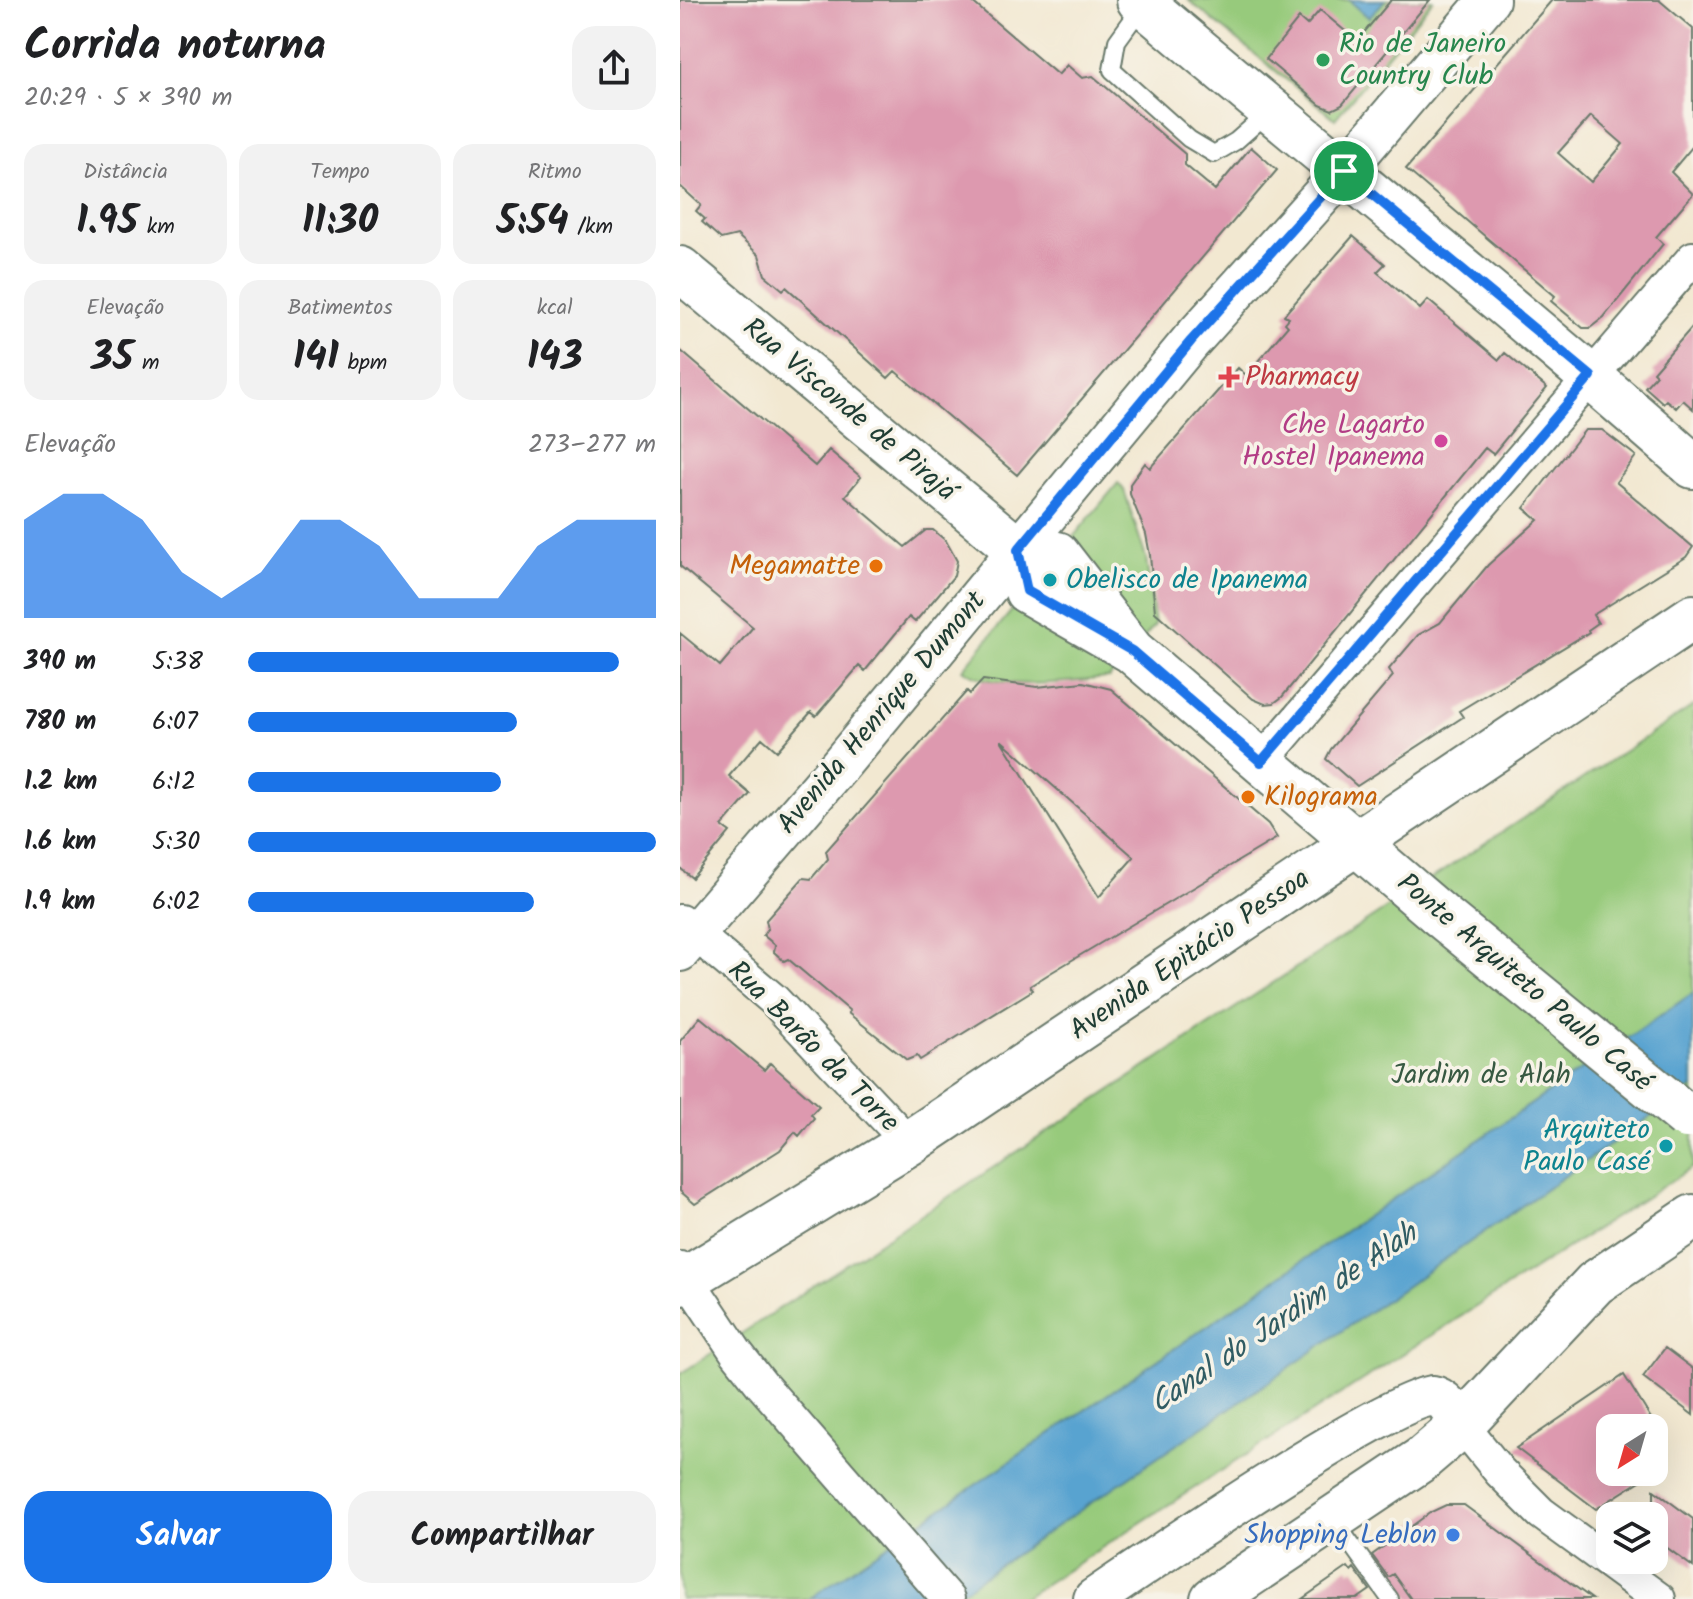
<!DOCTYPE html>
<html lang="pt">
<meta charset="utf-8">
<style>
:root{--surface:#fff;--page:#f2f2f2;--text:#202124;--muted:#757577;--accent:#1a73e8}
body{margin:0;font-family:Kalam,sans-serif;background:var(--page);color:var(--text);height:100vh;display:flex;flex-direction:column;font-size:30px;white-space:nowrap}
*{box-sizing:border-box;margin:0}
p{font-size:26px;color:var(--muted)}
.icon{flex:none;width:44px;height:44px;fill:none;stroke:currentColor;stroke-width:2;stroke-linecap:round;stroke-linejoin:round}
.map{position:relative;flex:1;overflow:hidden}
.details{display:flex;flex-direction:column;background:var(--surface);width:680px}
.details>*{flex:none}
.needle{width:52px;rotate:217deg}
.controls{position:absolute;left:916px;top:1414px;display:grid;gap:16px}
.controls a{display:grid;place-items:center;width:72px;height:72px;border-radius:16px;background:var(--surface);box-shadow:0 8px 32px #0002;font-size:40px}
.pin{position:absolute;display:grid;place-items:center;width:68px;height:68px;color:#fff;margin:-34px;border:4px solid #fff;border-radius:50%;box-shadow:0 2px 8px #0007}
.round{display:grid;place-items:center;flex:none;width:84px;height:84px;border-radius:24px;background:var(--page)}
.summary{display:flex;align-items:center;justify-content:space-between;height:136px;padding:0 24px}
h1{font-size:44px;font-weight:700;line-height:60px}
.figures{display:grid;grid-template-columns:repeat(3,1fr);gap:12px;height:136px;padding:8px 24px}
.figures div{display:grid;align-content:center;border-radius:20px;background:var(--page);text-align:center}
.figures b{font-size:40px;font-weight:700}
.figures small{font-size:22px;font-weight:400}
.figures p{font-size:22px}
.chart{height:224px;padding:16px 24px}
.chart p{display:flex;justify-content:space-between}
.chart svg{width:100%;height:144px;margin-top:8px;fill:var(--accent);opacity:.7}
.button{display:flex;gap:16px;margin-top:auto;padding:16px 24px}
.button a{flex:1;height:92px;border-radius:24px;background:var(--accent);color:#fff;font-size:32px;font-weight:700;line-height:92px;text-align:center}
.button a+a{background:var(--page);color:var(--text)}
ul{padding:0 24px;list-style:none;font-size:26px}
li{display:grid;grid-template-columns:128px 96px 1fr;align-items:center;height:60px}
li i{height:20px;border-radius:10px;background:var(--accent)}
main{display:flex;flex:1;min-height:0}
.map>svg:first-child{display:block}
.green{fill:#97ca7b;stroke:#5b8458;stroke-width:2}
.water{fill:#59a3d0;stroke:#3c7082;stroke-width:2}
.building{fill:#dd99af;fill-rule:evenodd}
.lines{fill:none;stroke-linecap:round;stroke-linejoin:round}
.service-casing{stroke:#69796b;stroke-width:20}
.minor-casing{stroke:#69796b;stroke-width:36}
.tertiary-casing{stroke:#69796b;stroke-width:44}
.secondary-casing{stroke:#69796b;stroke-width:48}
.service{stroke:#fff;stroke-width:16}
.minor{stroke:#fff;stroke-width:32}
.tertiary{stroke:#fff;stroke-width:40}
.secondary{stroke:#fff;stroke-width:44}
.secondary-bridge-casing{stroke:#69796b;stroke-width:48;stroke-linecap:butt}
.secondary-bridge{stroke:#fff;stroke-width:44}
.route-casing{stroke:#fff;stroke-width:16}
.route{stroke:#1a73e8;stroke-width:10}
.leisure-dot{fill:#2e9e5b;stroke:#f7f3e8;stroke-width:3}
.health-dot{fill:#e0444e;stroke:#f7f3e8;stroke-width:3}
.hotel-dot{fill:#d1479c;stroke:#f7f3e8;stroke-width:3}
.food-dot{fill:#e8710a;stroke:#f7f3e8;stroke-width:3}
.culture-dot{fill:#0f9aa8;stroke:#f7f3e8;stroke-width:3}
.shop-dot{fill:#3f7fe0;stroke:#f7f3e8;stroke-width:3}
.labels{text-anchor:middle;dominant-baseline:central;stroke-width:7;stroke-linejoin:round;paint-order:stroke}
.leisure-label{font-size:28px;fill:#27864d;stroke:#f7f3e8;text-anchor:start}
.health-label{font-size:28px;fill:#be3a42;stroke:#f7f3e8;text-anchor:start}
.street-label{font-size:28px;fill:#1f3d34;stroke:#f7f3e8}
.hotel-label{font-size:28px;fill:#b23c85;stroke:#f7f3e8;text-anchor:end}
.food-label{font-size:28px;fill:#c56008;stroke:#f7f3e8;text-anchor:end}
.culture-label{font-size:28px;fill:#0d838f;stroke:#f7f3e8;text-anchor:start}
.park-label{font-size:28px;fill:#375942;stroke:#f7f3e8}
.shop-label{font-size:28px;fill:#366cbe;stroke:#f7f3e8;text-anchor:end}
.water-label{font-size:30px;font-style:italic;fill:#305c63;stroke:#f7f3e8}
</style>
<main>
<section class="details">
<div class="summary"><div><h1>Corrida noturna</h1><p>20:29 · 5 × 390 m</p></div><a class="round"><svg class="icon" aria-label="share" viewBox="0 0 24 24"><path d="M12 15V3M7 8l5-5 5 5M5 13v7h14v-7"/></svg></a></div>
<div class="figures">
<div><p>Distância</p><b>1.95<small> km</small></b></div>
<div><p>Tempo</p><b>11:30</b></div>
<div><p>Ritmo</p><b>5:54<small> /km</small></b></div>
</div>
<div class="figures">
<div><p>Elevação</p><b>35<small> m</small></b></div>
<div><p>Batimentos</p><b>141<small> bpm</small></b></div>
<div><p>kcal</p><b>143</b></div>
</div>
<div class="chart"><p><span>Elevação</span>273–277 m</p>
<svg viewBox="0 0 160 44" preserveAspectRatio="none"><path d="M0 44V14L10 6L20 6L30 14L40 30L50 38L60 30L70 14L80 14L90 22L100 38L110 38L120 38L130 22L140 14L150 14L160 14V44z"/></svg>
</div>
<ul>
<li><b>390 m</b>5:38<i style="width:91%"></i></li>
<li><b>780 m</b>6:07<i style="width:66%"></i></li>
<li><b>1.2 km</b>6:12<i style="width:62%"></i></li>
<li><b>1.6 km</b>5:30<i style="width:100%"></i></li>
<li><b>1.9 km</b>6:02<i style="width:70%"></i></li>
</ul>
<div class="button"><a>Salvar</a><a>Compartilhar</a></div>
</section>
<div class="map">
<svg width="1013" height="1599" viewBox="0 0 1013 1599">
<rect width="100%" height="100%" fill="#f7f3e8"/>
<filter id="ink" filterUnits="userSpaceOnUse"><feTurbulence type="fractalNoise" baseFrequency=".0125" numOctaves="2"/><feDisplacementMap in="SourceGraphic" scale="16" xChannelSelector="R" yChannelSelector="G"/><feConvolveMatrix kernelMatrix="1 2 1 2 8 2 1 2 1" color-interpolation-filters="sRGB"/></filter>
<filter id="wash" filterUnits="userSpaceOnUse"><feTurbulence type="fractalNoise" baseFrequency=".006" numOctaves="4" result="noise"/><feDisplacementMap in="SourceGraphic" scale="32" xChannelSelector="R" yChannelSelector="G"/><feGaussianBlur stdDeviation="1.8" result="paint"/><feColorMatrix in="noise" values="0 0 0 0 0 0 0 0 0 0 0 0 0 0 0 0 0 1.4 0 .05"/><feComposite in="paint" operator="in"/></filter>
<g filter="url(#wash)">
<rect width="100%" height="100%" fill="#f2e8d1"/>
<!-- green -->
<path class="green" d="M508,0H753L655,119Z
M438,483L444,490L466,558L475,625L429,678C391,681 313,693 283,669Z
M1013,706V1167L342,1599H0V1374Z"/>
<!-- water -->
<path class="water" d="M669,0H705L689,18Z
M1013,993V1087L587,1383L270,1599H129Z"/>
<g id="blocks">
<!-- building -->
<path class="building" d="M0,0H290L378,75L387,65L402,78L413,76L505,154V165L535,190L571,147L597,170L337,475L215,371L208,378L106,287L103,290L85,275L79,255L57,235L41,239L22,222L25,219L16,211L21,205L0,186Z
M711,0H750L662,105L652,110L640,105L586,59L619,18L627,25L640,10L677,41Z
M872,0H979L1013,29V146L991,172L1013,194L976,237L983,244L924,317L910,328H903L871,301L875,296L726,169ZM911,116L943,144L911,182L878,153Z
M673,236L705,264L697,272L740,309L748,300L819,360L825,353L867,388L813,454L805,448L602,697L594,703L585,704L573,699L475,612L470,555L466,534L450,494V484L465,463L470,468L558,368L566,375L608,326L605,323L609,318L604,315Z
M1013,326V409L1003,400L996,408L986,400L983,403L965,387L976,375L973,372Z
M0,350L135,466L149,450L181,477L165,496L225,547L246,530H253L266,541L277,561L274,576L235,622L229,617L185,671L179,666L136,716L131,712L97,751L82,738L49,776L70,794L42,826L50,832L12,878L0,868V633L40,666L73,627L0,566Z
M905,430H922L956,456L936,482L1013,547L1006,557L913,615L918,623L908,630L909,632L779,711L783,717L677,786L646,759L651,749L713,676L709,669L738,635L760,623L808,565L858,520L844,508Z
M303,680L357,687L403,682L431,689L588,824L597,838L372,972L350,986L353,990L240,1060L237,1056L227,1060L168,1013L170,1011L108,959L104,961L94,952L95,945L83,935L88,929L86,920L123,878L131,879L148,859L146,851L287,691L290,694ZM321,740L454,857L419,897Z
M20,1017L84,1070L90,1063L139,1106L131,1114L134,1118L119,1136L115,1132L100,1150L15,1204L0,1191V1041Z
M985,1348L1013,1369V1415L963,1377Z
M944,1375L977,1428H930V1472H974L916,1509L836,1448Z
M974,1490L1013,1519V1567L974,1538Z
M766,1505H784L912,1599H731L713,1574L708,1577L692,1555L751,1512Z
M668,1567L671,1571L674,1568L690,1590L677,1599H622Z"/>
</g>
</g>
<g filter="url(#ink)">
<use href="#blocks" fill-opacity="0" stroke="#69796b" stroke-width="2"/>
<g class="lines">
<!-- service casing -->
<g class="service-casing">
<path id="service" d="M463,5L437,41L432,70L509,139L534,154L556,141L590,111
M653,1519L710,1599"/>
</g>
<!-- minor casing -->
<g class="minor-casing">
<path id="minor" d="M581,762L1013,258
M0,921L94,1000L229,1143
M0,1268L56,1352L82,1385L268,1599
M782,1425L820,1472L861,1513L979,1599"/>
</g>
<!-- tertiary casing -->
<g class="tertiary-casing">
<path id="tertiary" d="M0,951L160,765L511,341L664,171L809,0
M414,1599C458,1569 719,1391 753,1396C766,1398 775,1415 782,1425"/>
</g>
<!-- secondary casing -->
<g class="secondary-casing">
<path id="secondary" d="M459,0C643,156 832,306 1013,466
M0,269L338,550L377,554L452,651
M338,550L347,591L452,651L759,914
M0,1283L229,1143L1013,617
M533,1599L742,1459L782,1425L915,1283L1013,1217"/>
</g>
<!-- service -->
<use href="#service" class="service"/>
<!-- minor -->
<use href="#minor" class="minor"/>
<!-- tertiary -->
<use href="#tertiary" class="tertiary"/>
<!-- secondary -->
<use href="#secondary" class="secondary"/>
<!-- secondary-bridge casing -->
<g class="secondary-bridge-casing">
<path id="secondary-bridge" d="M759,914L1006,1116"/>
</g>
<!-- secondary-bridge -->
<use href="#secondary-bridge" class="secondary-bridge"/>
</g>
</g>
<g class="lines" filter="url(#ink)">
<!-- route casing -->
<g class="route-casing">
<path id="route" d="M664,171L911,376L581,762L452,651L347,591L338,550L511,341Z"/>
</g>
<!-- route -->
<use href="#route" class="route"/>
</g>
<!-- markers -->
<circle class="leisure-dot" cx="643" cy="60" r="8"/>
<path class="health-dot" d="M545 365h8v8h8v8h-8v8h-8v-8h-8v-8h8z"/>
<circle class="hotel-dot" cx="761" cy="441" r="8"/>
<g class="food-dot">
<circle cx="196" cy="566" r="8"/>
<circle cx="568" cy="797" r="8"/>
</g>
<g class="culture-dot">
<circle cx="370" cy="580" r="8"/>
<circle cx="986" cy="1146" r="8"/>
</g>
<circle class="shop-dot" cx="773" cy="1535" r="8"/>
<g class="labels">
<!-- leisure labels -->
<g class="leisure-label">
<text x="659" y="44">Rio de Janeiro<tspan x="659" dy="32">Country Club</tspan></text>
</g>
<!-- health labels -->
<g class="health-label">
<text x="565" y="377">Pharmacy</text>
</g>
<!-- street labels -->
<g class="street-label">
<text transform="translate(169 410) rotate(40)">Rua Visconde de Pirajá</text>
<text transform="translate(202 713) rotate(-50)">Avenida Henrique Dumont</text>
<text transform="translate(510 955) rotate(-34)">Avenida Epitácio Pessoa</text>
<text transform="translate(844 983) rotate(40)">Ponte Arquiteto Paulo Casé</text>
<text transform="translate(133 1047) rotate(45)">Rua Barão da Torre</text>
</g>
<!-- hotel labels -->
<g class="hotel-label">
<text x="745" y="425">Che Lagarto<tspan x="745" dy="32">Hostel Ipanema</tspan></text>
</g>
<!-- food labels -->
<g class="food-label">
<text x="180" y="566">Megamatte</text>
<text x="584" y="797" text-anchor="start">Kilograma</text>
</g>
<!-- culture labels -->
<g class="culture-label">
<text x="386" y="580">Obelisco de Ipanema</text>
<text x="970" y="1130" text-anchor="end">Arquiteto<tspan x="970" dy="32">Paulo Casé</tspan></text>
</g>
<!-- park labels -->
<g class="park-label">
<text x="801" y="1075">Jardim de Alah</text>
</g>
<!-- shop labels -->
<g class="shop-label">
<text x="757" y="1535">Shopping Leblon</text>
</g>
<!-- water labels -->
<g class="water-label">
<text transform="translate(604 1319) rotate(-34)">Canal do Jardim de Alah</text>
</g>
</g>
</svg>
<div class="controls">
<a><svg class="needle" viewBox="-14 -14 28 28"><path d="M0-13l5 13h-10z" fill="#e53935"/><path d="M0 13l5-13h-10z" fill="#757577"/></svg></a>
<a><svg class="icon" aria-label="layers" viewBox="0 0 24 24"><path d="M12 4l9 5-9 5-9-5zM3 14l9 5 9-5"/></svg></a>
</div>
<div class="pin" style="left:664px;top:171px;background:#1e9e55"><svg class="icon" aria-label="arrive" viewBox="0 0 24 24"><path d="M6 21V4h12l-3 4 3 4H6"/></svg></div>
</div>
</main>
